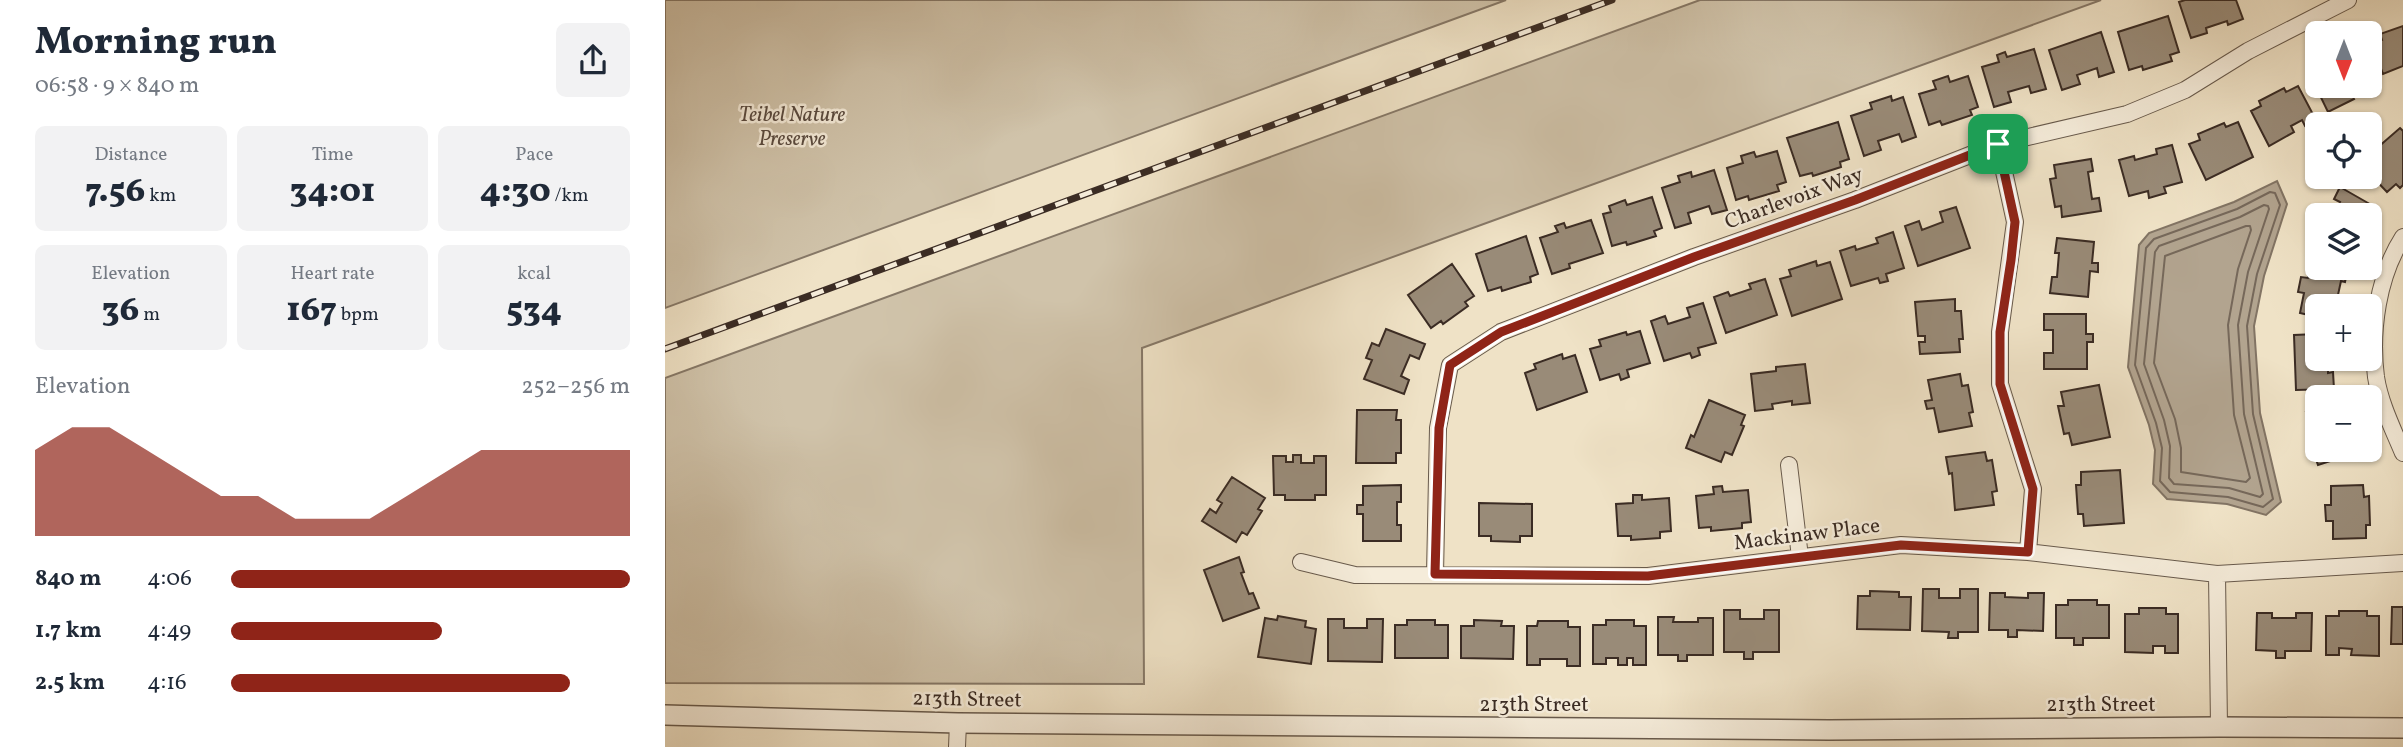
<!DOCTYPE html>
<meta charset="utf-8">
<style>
:root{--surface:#fff;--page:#f2f2f3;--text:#1f2937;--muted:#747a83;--accent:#8f2418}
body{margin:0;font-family:Vollkorn,serif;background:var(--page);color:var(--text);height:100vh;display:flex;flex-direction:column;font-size:26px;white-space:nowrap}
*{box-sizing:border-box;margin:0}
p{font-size:23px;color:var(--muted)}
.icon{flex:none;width:38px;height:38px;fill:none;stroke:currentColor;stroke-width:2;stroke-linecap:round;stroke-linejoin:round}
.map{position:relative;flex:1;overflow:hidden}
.panel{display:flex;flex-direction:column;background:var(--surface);width:665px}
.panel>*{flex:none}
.needle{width:46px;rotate:180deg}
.controls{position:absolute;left:1640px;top:21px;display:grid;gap:14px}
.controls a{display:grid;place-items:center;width:77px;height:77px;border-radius:10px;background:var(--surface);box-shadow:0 2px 5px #0004;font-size:35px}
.pin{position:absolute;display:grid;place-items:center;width:60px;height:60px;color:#fff;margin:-30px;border-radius:14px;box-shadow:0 4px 10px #0006}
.round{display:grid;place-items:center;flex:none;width:74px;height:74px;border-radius:10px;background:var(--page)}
.overview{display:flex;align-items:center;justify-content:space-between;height:119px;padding:0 35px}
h1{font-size:38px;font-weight:800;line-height:52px}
.figures{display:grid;grid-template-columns:repeat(3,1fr);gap:10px;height:119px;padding:7px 35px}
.figures div{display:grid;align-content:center;border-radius:10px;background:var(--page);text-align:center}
.figures b{font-size:35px;font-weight:800}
.figures small{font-size:19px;font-weight:400}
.figures p{font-size:19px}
.chart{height:196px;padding:14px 35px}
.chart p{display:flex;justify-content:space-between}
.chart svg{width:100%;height:126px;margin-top:7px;fill:var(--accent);opacity:.7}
ul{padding:0 35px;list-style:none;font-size:23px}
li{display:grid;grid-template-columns:112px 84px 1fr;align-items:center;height:52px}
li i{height:18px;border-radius:9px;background:var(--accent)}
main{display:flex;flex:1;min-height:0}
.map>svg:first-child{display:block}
.green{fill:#d0c3aa;stroke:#867867;stroke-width:2}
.water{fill:#b2a48f;stroke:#827464;stroke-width:2}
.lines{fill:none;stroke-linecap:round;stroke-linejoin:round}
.shore{stroke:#76685a;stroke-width:2}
.building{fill:#998b78;stroke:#3b2c24;stroke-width:2}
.minor-casing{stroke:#685a4c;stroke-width:18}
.tertiary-casing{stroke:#685a4c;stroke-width:22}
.minor{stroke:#f5ecda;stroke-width:16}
.tertiary{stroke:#f5ecda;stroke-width:19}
.rail-casing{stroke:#3b2c24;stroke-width:7}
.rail{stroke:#f5ecda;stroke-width:4.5;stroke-dasharray:13;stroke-linecap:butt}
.route-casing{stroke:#fff;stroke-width:14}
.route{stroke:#8f2418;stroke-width:9}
.labels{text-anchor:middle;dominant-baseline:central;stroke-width:5;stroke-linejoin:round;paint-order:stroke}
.park-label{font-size:21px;font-style:italic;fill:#594a3f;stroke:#f5ecda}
.street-label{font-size:21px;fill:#3b2c24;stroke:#f5ecda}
</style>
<main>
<section class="panel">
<div class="overview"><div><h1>Morning run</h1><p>06:58 · 9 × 840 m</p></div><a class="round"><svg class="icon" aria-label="share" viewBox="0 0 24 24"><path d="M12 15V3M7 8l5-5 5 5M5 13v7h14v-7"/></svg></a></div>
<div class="figures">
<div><p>Distance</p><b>7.56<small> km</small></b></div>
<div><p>Time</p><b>34:01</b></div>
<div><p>Pace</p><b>4:30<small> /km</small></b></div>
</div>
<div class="figures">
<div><p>Elevation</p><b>36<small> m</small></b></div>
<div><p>Heart rate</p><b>167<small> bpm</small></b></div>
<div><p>kcal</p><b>534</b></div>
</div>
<div class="chart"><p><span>Elevation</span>252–256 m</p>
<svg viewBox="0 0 160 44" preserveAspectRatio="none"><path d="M0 44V14L10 6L20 6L30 14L40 22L50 30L60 30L70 38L80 38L90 38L100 30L110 22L120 14L130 14L140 14L150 14L160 14V44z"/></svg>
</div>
<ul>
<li><b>840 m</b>4:06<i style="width:100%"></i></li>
<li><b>1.7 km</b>4:49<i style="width:53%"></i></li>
<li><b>2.5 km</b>4:16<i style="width:85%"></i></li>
</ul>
</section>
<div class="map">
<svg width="1738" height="747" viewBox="0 0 1738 747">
<rect width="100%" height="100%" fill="#efe2c6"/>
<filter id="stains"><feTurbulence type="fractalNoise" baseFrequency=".00286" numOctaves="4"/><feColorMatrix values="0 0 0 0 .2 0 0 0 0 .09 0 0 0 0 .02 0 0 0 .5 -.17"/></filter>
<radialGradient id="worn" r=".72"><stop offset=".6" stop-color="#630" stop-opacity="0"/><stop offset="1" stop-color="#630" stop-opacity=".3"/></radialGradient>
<!-- green -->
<path class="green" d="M0,0H841L0,308Z
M1035,0H1436L477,348L479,684L0,683V378Z"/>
<!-- water -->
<path class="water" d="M1612,181L1622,204L1599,276L1589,326L1595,413L1616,502L1601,515L1562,504L1502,499L1488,484L1490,450L1484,425L1463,367L1474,245L1484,233L1569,202Z"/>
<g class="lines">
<!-- shore -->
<path class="shore" d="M1605,192L1610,193L1615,205L1592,274L1582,326L1588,414L1608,499L1598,507L1563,497L1505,492L1495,481L1497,448L1491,423L1470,365L1481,248L1489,239L1572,209Z
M1599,205L1603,206L1604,209L1583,272L1573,325L1579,414L1598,494L1595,497L1564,488L1509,484L1504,478L1505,446L1499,420L1479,364L1490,252L1494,246L1575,217Z
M1581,226H1585L1586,230L1573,269L1563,325L1569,415L1585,478L1581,482L1516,472V448L1510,419L1489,363L1500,256Z"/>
</g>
<!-- building -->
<path class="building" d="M1520,0H1571L1578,19L1563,25L1562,21L1541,28L1542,33L1526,38L1514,2Z
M1503,16L1514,52L1505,55L1507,61L1478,70L1477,66L1464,70L1453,32Z
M1738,26V66L1718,74L1707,44L1717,40L1715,34Z
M1436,32L1449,72L1434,77L1432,68L1412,75L1415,84L1397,90L1384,50Z
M1369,49L1381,89L1366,93L1364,86L1343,92L1346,102L1329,107L1317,67L1334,62L1332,55L1340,52L1342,57Z
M1652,74V86H1704V75L1710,87L1699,93L1697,87L1685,93L1689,99L1663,112L1646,77Z
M1283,76L1285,82L1303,76L1313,107L1305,110L1307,115L1277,125L1275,121L1264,125L1254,94L1271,89L1268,81Z
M1633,86L1651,120L1640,126L1637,120L1626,126L1629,132L1604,146L1586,111L1596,106L1594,101L1619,88L1621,92Z
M1226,96L1227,101L1238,97L1251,137L1237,142L1234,134L1213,141L1216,150L1199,156L1186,116L1207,109L1205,103Z
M1173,122L1184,159L1175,162L1176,167L1148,176L1147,173L1135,176L1122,138Z
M1573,122L1588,157L1541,180L1524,144L1535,140L1533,134L1559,123L1561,127Z
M1735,128L1738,131V185L1735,188L1731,184L1722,192L1704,173V155Z
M1507,145L1517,182L1499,187L1501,193L1484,198L1483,191L1464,196L1454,160L1469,156L1470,160L1492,154L1491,149Z
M1112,151L1121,182L1112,185L1114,191L1084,200L1083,196L1071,200L1062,168L1078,163L1076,156L1089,152L1091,157Z
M1426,159L1428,171L1423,172L1427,199L1434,198L1436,211L1397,217L1396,206L1390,207L1385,179L1391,178L1389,165Z
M1049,170L1062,210L1047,214L1044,206L1023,213L1026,223L1010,228L997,188L1015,182L1013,176L1026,172L1027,177Z
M1675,187L1710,207L1704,217L1667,215L1675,202L1669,199Z
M987,197L997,228L989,231L991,236L962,245L961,242L947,246L938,214L946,212L944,206L960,200L962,205Z
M1291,207L1305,248L1253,266L1240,226L1254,221L1257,230L1278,222L1275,212Z
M926,220L938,253L904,264L905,268L887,274L875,238L893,232L890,226L899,223L901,228Z
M1228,232L1239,268L1221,274L1223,281L1215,283L1213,278L1186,286L1175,251L1190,246L1191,250L1213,243L1211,238Z
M861,236L873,274L865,277L866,282L837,291L836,287L823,291L811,254Z
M1392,238L1429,242L1427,263H1433V272L1425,271L1423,297L1385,293L1387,277H1392L1394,253H1390Z
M1647,259L1652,260V268H1683L1680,282L1676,281L1671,304L1674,306H1652V317L1635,313L1639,293L1633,292L1636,277L1643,278Z
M1151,261L1152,266L1165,262L1177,299L1127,316L1115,279L1126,276L1124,270Z
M787,264L809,296L800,302L803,306L778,324L776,321L766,328L743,295Z
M1100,279L1112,315L1061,333L1049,297L1063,292L1065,296L1086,289L1084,284Z
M1290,299V311H1296L1298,339H1294L1295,352L1255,354L1254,342H1260V336H1253L1250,302Z
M1038,303L1051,343L1033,348L1035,355L1027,358L1025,353L999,361L986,321L1000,316L1003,324L1025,317L1022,308Z
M1379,314H1421V334H1428V342H1422V369H1379V353H1388V330H1379Z
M721,329L760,344L754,359L745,355L736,376L744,380L739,394L699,379L707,360L701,358L707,343L714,346Z
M975,331L985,363L962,370L964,377L956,380L954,374L935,380L925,349L936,346L934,340L961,332L962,335Z
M1652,334V359H1663V373L1668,372L1669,389L1631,390L1629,335Z
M897,354L898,359L910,355L922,392L872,410L860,373L871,369L869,364Z
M1140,364L1145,403L1127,405V401L1107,404L1108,409L1090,411L1086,374L1111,371V367Z
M1295,374L1297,386L1303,385L1308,412L1304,413L1307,426L1274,432L1269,408L1262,409L1260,401L1267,400L1263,380Z
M1434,385L1445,437L1407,445L1404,433L1399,434L1393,406H1399L1396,392Z
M1044,400L1080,415L1076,425L1079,426L1067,455L1060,452L1056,462L1021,448L1026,435L1029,437Z
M1652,409V450H1690V453L1653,465L1644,439L1649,438L1641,412Z
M692,410H732L731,420H736V453H731V463H691Z
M1320,452L1322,461L1327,460L1332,491L1327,492L1329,505L1290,510L1287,473L1284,474L1281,457Z
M628,455H636V463H649V456H661V495H650V500H620V495H609L608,456H621V462H628Z
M1455,470L1459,523L1419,526L1418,514H1413L1411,485H1416V472Z
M567,477L600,498L593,509L597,511L582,535L577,532L571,542L537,521L545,509L551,513L557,503L552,500Z
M736,485V502H732V525H736V541H698V514H692V505H698V486Z
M1698,485L1699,497L1704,496L1705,525H1701V538L1668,539V521H1661L1660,505H1666V486Z
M1057,486L1058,492L1083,490L1086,522L1077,523V528L1046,531V527L1034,528L1031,496L1049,494L1048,487Z
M968,495H977V500L1004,498L1006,531L995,532V538L966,540V536H953L951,504L968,503Z
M814,503L867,504V536H855V542L826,541V536H814Z
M574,557L579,572L576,573L584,594L588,593L594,608L558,621L539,570Z
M1258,589H1274V598H1295V589H1313V632H1293V638H1283L1284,632L1257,631Z
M1205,591L1234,592V597H1246L1245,630L1192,629L1193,596H1205Z
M1325,593H1340V597L1363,598V593H1379L1378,631L1352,630V637H1343V630H1324Z
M1403,600H1432V605H1444V638H1418V645H1409V638H1391V605H1403Z
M1727,607H1738V644H1726Z
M1474,608H1501V614H1513V653H1500V646H1488V653L1460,652V614H1474Z
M1059,610H1075V619H1099V610H1114V652H1088V659H1079V652H1059Z
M1674,611H1702V616H1714V656L1686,655L1687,649L1674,648V655H1661V616H1674Z
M1592,613H1607V618H1631V613H1647L1646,651H1620V658H1611V651L1591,650Z
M613,616L641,621L640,627L651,629L646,664L593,657L600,618L612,620Z
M993,617H1009L1008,622H1033V618H1048V655H1022V661H1013V655H993Z
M663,619H679V628H702V619H718L717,662L663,661Z
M742,620H770V625H783V658H730V625H742Z
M809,620L837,621L836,626H849L848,659L796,658V626H809Z
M941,620H969V626H981V665H968V658H962V665H953V658H941V664H928V625H941Z
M873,621H903V627H915V666H902V659H875V665H862V626H872Z"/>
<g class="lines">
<!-- minor casing -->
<g class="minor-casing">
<path id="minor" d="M1333,144L1350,222L1335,332V384L1368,489L1363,552
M1738,237C1713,276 1705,331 1711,377C1715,403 1728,429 1738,453
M1124,465L1135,557
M636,562L690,575L983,576L1236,545L1363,552L1552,574L1738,563
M770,574L773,428L785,365L836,332L1029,257L1190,200L1333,144L1462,114L1520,90L1583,51L1683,0
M1552,574L1554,727
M292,747L293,723"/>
</g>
<!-- tertiary casing -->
<g class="tertiary-casing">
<path id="tertiary" d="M0,715L293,723L1164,730L1554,727L1738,728"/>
</g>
<!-- minor -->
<use href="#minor" class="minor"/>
<!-- tertiary -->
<use href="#tertiary" class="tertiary"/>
<!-- rail casing -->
<g class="rail-casing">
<path id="rail" d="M0,349L947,0"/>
</g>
<!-- rail -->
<use href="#rail" class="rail"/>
</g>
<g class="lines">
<!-- route casing -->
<g class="route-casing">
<path id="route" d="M1333,144L1350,222L1346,260L1335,332V384L1368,489L1363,552L1236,545L983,576L770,574L774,428L785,365L836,332L1029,257L1190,200Z"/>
</g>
<!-- route -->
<use href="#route" class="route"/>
</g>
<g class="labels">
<!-- park labels -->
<g class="park-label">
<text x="127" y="115">Teibel Nature<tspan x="127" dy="24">Preserve</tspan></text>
</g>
<!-- street labels -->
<g class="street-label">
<text transform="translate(1129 199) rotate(-20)">Charlevoix Way</text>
<text transform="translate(1142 535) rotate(-7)">Mackinaw Place</text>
<text transform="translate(302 700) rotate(1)">213th Street</text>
<text x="869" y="705">213th Street</text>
<text x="1436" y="705">213th Street</text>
</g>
</g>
<rect width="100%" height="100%" filter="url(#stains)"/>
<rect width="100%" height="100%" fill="url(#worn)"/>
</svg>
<div class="controls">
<a><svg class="needle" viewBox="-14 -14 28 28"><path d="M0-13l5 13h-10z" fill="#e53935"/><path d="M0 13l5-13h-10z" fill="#747a83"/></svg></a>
<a><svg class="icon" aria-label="locate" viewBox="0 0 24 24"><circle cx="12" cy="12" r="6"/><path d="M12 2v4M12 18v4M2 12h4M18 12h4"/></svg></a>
<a><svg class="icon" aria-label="layers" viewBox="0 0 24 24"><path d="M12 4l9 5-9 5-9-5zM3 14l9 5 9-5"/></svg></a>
<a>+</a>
<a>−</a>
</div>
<div class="pin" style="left:1333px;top:144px;background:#1e9e55"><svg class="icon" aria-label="arrive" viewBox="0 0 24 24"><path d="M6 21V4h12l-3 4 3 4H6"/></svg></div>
</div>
</main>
